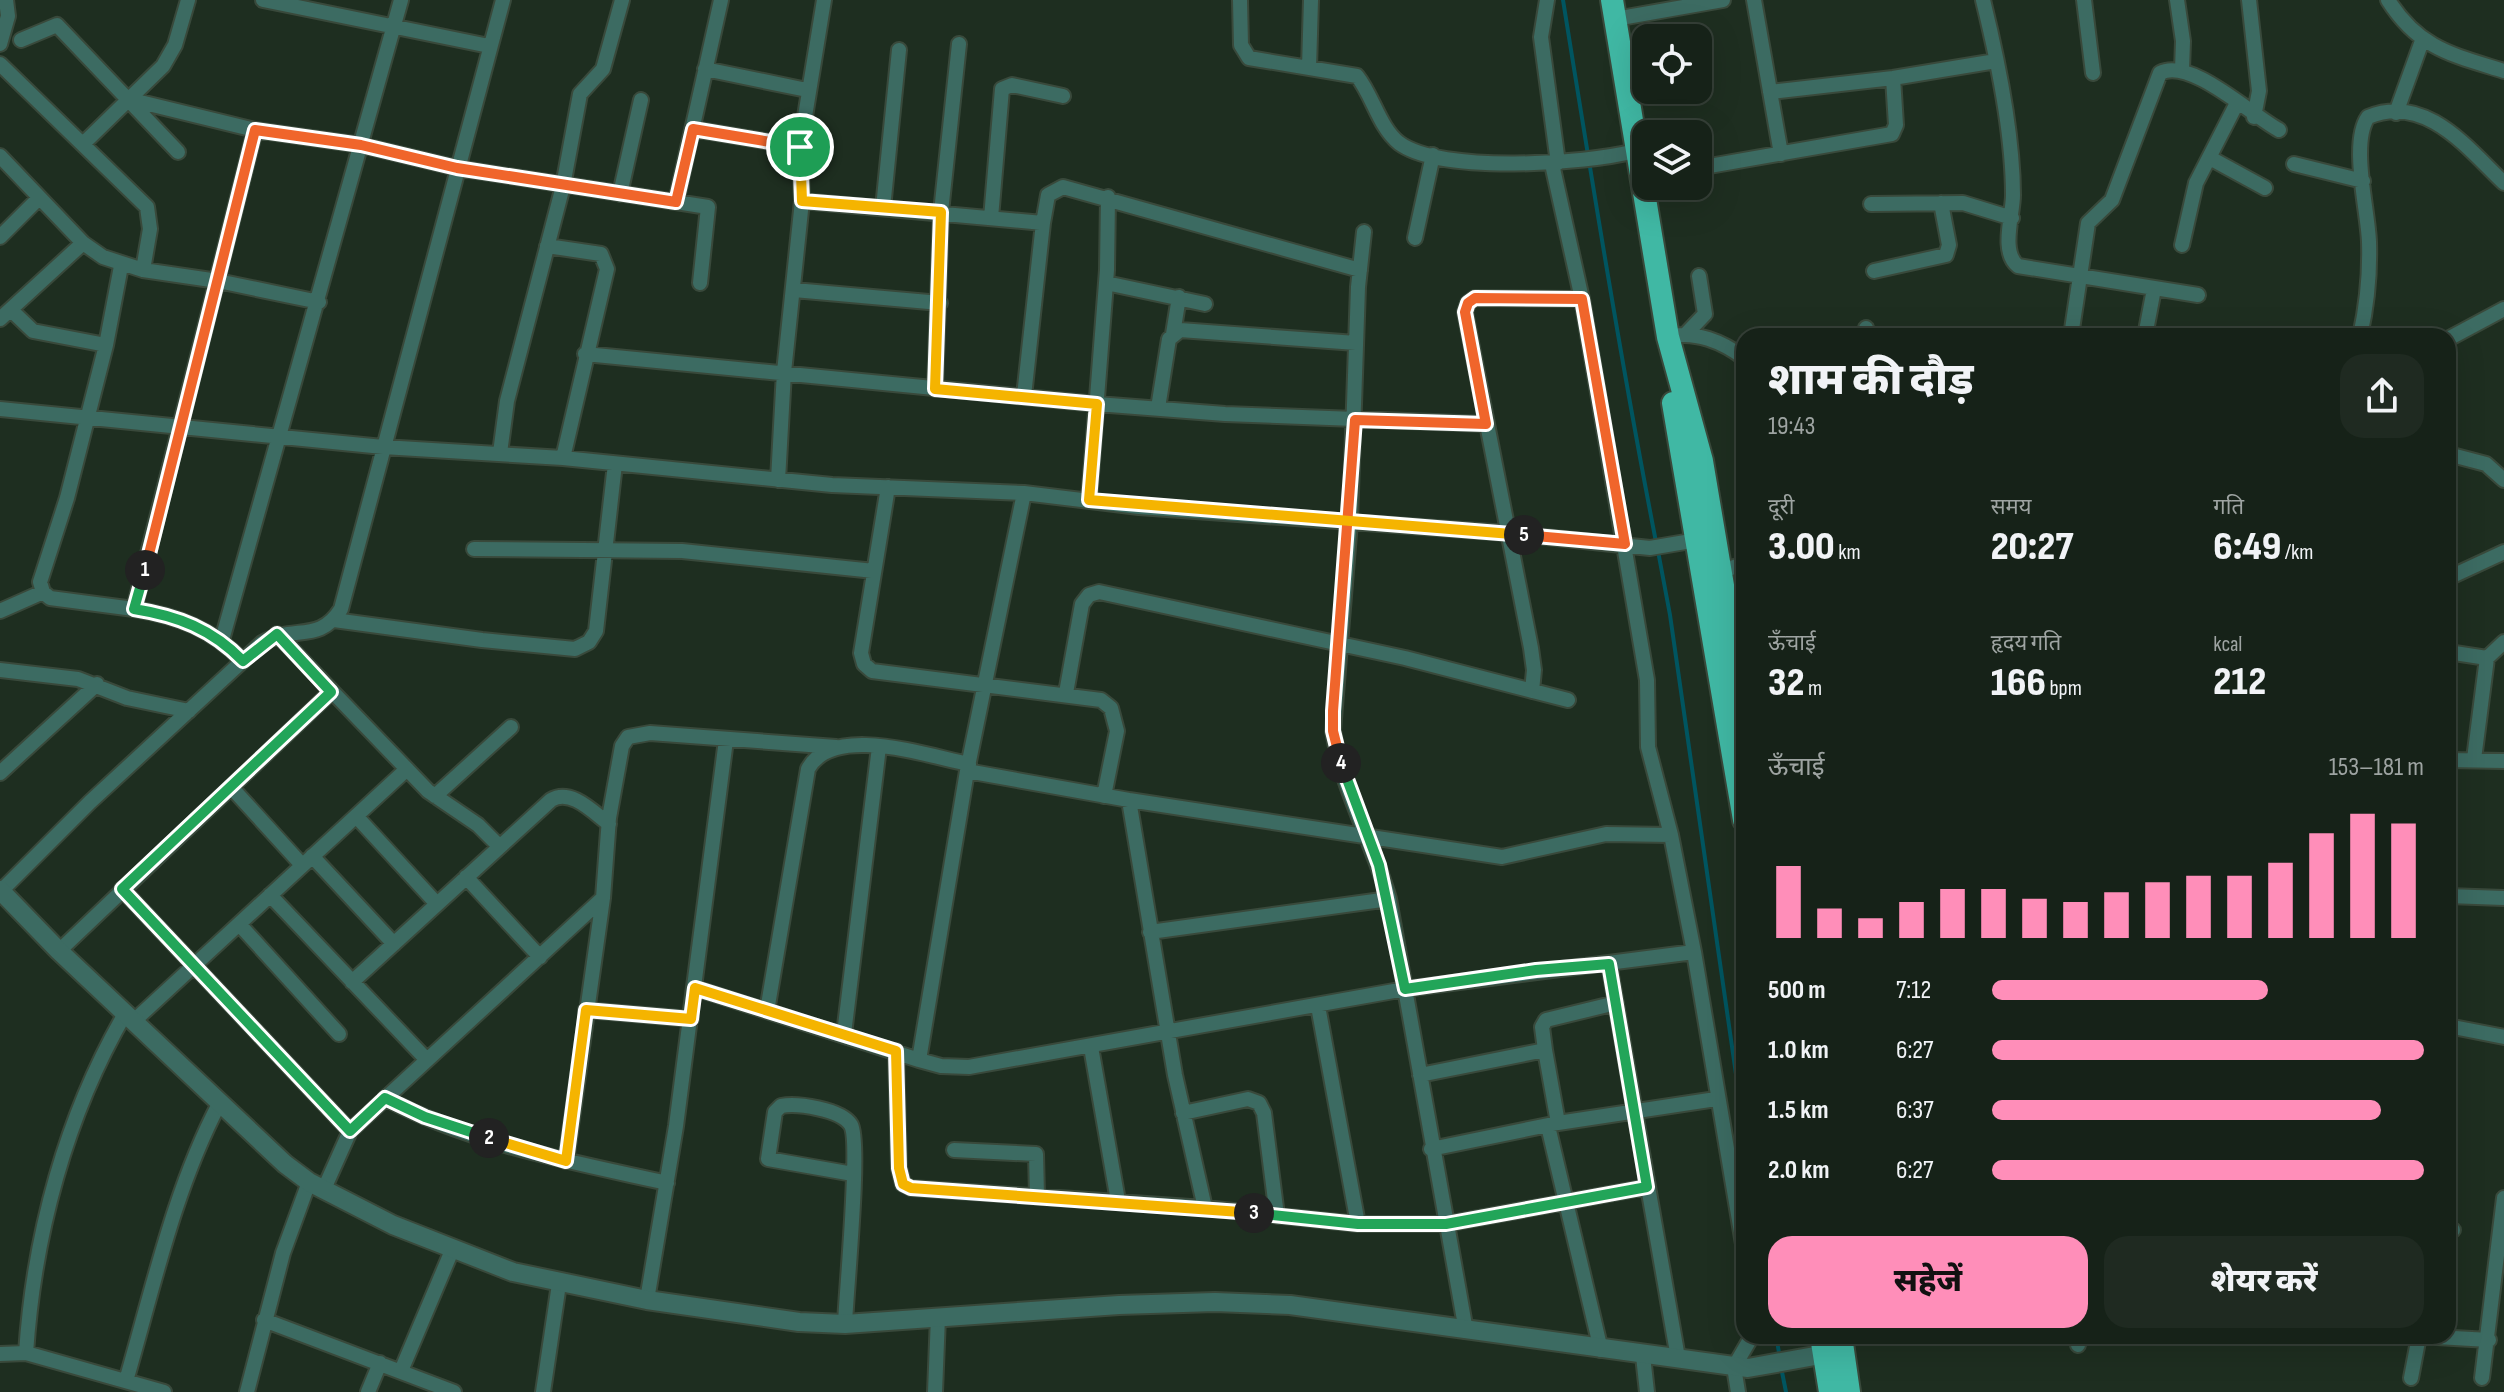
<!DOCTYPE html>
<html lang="hi">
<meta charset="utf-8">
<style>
:root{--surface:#162218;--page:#1f2a21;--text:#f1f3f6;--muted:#9ea4a2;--line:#353f37;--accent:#ff8eb9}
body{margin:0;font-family:"Sofia Sans Condensed","Noto Sans Devanagari",sans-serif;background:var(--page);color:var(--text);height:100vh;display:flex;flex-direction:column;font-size:30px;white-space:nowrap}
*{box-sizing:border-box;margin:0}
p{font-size:26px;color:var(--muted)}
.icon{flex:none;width:44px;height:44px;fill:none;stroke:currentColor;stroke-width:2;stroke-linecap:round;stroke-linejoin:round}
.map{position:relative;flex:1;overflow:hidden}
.details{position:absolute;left:1736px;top:328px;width:720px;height:1016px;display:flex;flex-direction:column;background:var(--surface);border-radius:24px;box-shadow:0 8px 32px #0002,0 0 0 2px var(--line)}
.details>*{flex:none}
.fabs{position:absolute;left:1632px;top:24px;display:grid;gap:16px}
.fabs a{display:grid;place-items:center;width:80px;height:80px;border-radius:16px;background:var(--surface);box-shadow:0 8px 32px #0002,0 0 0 2px var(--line);font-size:40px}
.pin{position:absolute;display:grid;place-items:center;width:68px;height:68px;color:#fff;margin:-34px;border:4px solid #fff;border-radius:50%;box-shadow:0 2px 8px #0007}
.km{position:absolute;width:40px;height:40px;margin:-20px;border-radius:50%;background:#222;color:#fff;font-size:22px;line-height:40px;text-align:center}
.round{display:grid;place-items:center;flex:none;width:84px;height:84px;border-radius:24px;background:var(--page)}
.overview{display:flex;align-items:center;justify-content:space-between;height:136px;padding:0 32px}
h1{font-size:44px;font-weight:800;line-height:60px}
.figures{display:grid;grid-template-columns:repeat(3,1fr);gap:12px;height:136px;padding:8px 32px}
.figures div{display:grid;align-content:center}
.figures b{font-size:40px;font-weight:800}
.figures small{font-size:22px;font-weight:400}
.figures p{font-size:22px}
.chart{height:224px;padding:16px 32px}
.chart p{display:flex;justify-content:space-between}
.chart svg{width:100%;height:144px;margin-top:8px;stroke:var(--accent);stroke-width:6}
.button{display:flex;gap:16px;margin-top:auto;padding:16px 32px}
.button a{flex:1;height:92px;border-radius:24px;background:var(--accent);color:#111;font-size:32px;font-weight:800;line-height:92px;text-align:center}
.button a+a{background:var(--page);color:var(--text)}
ul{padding:0 32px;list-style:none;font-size:26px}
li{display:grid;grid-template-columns:128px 96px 1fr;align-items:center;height:60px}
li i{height:20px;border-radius:10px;background:var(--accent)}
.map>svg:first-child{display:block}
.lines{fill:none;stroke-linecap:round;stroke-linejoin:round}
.stream{stroke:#005560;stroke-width:4}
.minor-casing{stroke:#39493b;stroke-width:18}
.tertiary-casing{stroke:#39493b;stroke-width:22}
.trunk-casing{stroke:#39493b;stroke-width:26}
.minor{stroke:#3c6b62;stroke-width:14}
.tertiary{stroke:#3c6b62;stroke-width:18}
.trunk{stroke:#40b8a4;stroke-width:22}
.split-1-casing{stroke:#fff;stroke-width:16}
.split-2-casing{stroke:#fff;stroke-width:16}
.split-3-casing{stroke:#fff;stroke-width:16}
.split-4-casing{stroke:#fff;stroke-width:16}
.split-5-casing{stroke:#fff;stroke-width:16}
.split-6-casing{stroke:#fff;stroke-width:16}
.split-1{stroke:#f0652b;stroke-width:10}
.split-2{stroke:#22a559;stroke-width:10}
.split-3{stroke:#f5b400;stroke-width:10}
.split-4{stroke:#22a559;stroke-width:10}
.split-5{stroke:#f0652b;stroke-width:10}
.split-6{stroke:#f5b400;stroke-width:10}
</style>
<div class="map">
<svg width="2504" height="1392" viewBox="0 0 2504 1392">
<rect width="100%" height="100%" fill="#1e2e20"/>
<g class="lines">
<!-- stream -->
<path class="stream" d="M1563,0C1592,181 1621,362 1656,542
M1658,551L1670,615L1744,1130
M1776,1336L1780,1358
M1781,1367L1786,1392"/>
<!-- minor casing -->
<g class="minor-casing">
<path id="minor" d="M263,0L489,46
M1240,0L1241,45L1249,58L1357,76C1373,96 1379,127 1399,143C1441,174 1586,164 1635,151
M1547,0L1541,37L1558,163
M1754,0L1781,154
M1983,0C1997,57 2013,137 2013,195C2013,215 2000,252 2018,266L2198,295
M2084,0L2093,73
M2177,0L2183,41L2182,70
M2249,0L2259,91L2254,117
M2388,0C2419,49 2453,55 2504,71
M1615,19L1723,0
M21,40L57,25L178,152
M0,44L8,16L6,0
M0,64L147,207L150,229L143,270
M1309,68L1311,0
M705,69L807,90
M1770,92L1893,78L1996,61
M132,100L255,130L361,145L457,168L708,207L700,283
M2396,113L2422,41
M693,129L800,147
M84,143L163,66L175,45L188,0
M0,156L83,243L103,257L143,270L218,281L319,302
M2210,158L2265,188
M1552,164L1582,299L1647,680L1648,747L1671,835L1694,952L1744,1250
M2294,164L2363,181
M1698,168L1892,134L1896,125L1893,78
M620,194L641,100
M802,201L1043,223
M676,202L721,0
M1871,204L1963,203L2012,218
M883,208L899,50
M991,218L1002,89L1012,85L1063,96
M1364,232L1358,287L1350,522L1333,731C1342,789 1373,843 1389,899L1466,1331
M0,237L39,198
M1415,238L1433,155
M2182,245L2196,183L2237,103
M547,246L601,254L607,269L563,458
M121,266L106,345L67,498L40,582L43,592L50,598L134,609
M1874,271L1946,255L1949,245L1941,203
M1106,283L1205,304
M794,290L940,303
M11,310L33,331L106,345
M0,319L83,243
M1866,328L1868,336
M1173,334L1179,297
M1686,334L1705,314L1699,276
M2071,336L2088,223L2112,200L2160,73C2190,57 2251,115 2279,130
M2145,336L2154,289
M2360,336C2367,305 2370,274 2369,242C2368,210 2350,143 2368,117C2426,93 2468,149 2504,183
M1668,337C1695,330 1723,342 1744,358
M2448,339L2504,309
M585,354L1097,404L1225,414L1486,424
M935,389L941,212L959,44
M1024,396L1043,223L1048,195L1063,187L1360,270
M1158,408L1169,339L1180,330L1356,343
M0,409L383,447L563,458L832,485L1024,493L1139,507L1507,533L1650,548L1697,540
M500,453L507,401L563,186L580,94L603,69L622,0
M2448,454L2486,464L2504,480
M778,480L784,372L802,201L800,147L824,0
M888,487L861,653L864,664L872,671L1101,700L1111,708L1117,731L1104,796
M1089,500L1107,270L1108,197
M474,549L682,551L874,571
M1721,571L1744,564
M2448,578L2504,552
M0,611L43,592
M334,620L482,640L575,649L589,642L596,631L615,464
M277,634L428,791L478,825L499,846
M222,640L401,0
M2448,652L2487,658
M243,661C212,629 178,616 134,609L255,130
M0,670L78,679L127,698L189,711
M1532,691L1534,670L1531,648L1465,312L1468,303L1475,298L1582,299
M1066,693L1082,604L1089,595L1099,592L1405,658L1568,700
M2474,759L2487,658L2504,642
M2448,760L2504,761
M967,771L1129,800L1502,857L1606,834L1671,835
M0,773L97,684
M231,787L302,865
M435,796L511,727
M1129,800L1175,1075L1205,1208
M356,816L437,904
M312,856L394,944
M466,877L540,957
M122,889L350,1131L603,898
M1,891L90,802L262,643C294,624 319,644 341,609L503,0
M270,895L426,1059
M2448,896L2504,898
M239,924L339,1034
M1150,932L1389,899
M59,951L331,692
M1609,964L1678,1358
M352,982L551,800C571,788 593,812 609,824
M695,988L919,1060L941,1066L969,1067L1405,989L1694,952
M1318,1006L1358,1224
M586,1010L691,1019
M767,1011L808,769C833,723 927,756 969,764
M135,1020L407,769
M2448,1026L2504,1037
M844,1034L879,747
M1091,1047L1118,1201
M1545,1050L1542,1027L1546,1020L1616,1003
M896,1051L899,1168L903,1184L911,1188L1205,1208L1358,1224H1446L1647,1187
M919,1060L967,771L1024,493
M1420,1075L1545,1050L1558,1123
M385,1098C471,1144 573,1162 667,1183
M1183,1113L1248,1099L1259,1103L1264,1113L1277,1216
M1548,1126L1601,1350
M1431,1149L1558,1123L1716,1099
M954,1150L1036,1154L1037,1196
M566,1161L603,898L609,818L622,746L628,737L650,733L836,747
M324,1189L350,1131
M2448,1230H2453
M647,1300L676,1126L726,740
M264,1320L454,1392
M845,1324C846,1293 861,1143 851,1125C841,1109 797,1103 781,1106L775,1112L768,1159L853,1174
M2078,1345L2079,1336
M26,1353C34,1234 66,1115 126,1012
M0,1354L26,1353L164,1392
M1643,1356L1647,1392
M401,1371L453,1248
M2411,1378L2419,1336L2489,1340
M2482,1378L2504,1198
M126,1381C153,1288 174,1190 219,1104
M247,1392L283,1253L309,1182
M368,1392L380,1363
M543,1392L559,1284
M935,1392L938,1317
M1738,1392L1734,1367L1752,1336"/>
</g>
<!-- tertiary casing -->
<g class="tertiary-casing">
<path id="tertiary" d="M0,890L59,951L285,1164L309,1182L393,1225L513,1272L647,1300L799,1322L845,1324L1119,1305L1215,1302L1290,1305L1748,1368L1837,1352"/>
</g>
<!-- trunk casing -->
<g class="trunk-casing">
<path id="trunk" d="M1612,0L1668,337L1702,461L1744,710
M1673,403L1744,820
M1821,1336L1830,1392
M1841,1336L1849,1392"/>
</g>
<!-- minor -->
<use href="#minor" class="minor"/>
<!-- tertiary -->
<use href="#tertiary" class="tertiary"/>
<!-- trunk -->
<use href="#trunk" class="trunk"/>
</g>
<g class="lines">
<!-- split-1 casing -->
<g class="split-1-casing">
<path id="split-1" d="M145,570L255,130L361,145L457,168L676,202L693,129L800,147"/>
</g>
<!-- split-2 casing -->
<g class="split-2-casing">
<path id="split-2" d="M145,570L134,609C178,616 212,629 243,661L277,634L331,692L122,889L350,1131L385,1098L425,1117L489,1138"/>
</g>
<!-- split-3 casing -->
<g class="split-3-casing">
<path id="split-3" d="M489,1138L566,1161L586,1010L691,1019L695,988L896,1051L899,1168L903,1184L911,1188L1254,1213"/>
</g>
<!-- split-4 casing -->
<g class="split-4-casing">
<path id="split-4" d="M1254,1213L1358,1224H1446L1647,1187L1609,964L1536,970L1405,989L1379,865L1341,763"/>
</g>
<!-- split-5 casing -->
<g class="split-5-casing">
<path id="split-5" d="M1341,763L1333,731V711L1355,420L1486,424L1465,312L1468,303L1475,298L1582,299L1625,544L1524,535"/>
</g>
<!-- split-6 casing -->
<g class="split-6-casing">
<path id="split-6" d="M800,147L802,201L941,212L935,389L1097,404L1089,500L1524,535"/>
</g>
<!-- split-1 -->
<use href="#split-1" class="split-1"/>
<!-- split-2 -->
<use href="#split-2" class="split-2"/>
<!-- split-3 -->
<use href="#split-3" class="split-3"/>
<!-- split-4 -->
<use href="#split-4" class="split-4"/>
<!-- split-5 -->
<use href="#split-5" class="split-5"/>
<!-- split-6 -->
<use href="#split-6" class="split-6"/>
</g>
</svg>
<div class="fabs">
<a><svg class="icon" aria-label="locate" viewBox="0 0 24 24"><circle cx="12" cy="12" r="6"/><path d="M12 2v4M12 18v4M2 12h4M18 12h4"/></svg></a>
<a><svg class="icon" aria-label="layers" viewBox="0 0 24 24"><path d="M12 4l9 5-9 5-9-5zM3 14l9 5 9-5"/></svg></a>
</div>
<div class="pin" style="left:800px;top:147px;background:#1e9e55"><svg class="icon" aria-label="arrive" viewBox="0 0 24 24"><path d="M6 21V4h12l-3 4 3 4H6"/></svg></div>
<b class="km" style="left:145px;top:570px">1</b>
<b class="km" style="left:489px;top:1138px">2</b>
<b class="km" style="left:1254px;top:1213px">3</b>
<b class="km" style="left:1341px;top:763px">4</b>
<b class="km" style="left:1524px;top:535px">5</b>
<section class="details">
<div class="overview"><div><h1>शाम की दौड़</h1><p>19:43</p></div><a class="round"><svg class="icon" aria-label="share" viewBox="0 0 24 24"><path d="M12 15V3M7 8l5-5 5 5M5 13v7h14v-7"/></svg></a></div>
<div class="figures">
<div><p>दूरी</p><b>3.00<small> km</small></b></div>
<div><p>समय</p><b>20:27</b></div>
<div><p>गति</p><b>6:49<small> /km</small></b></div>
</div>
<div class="figures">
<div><p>ऊँचाई</p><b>32<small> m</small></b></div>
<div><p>हृदय गति</p><b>166<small> bpm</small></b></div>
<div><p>kcal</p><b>212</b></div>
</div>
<div class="chart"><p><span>ऊँचाई</span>153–181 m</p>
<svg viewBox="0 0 160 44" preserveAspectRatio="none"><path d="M5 44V22M15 44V35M25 44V38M35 44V33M45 44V29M55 44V29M65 44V32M75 44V33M85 44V30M95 44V27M105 44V25M115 44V25M125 44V21M135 44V12M145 44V6M155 44V9"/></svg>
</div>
<ul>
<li><b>500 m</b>7:12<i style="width:64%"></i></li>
<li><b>1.0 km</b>6:27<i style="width:100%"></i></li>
<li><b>1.5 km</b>6:37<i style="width:90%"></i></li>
<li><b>2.0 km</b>6:27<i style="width:100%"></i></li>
</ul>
<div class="button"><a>सहेजें</a><a>शेयर करें</a></div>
</section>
</div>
